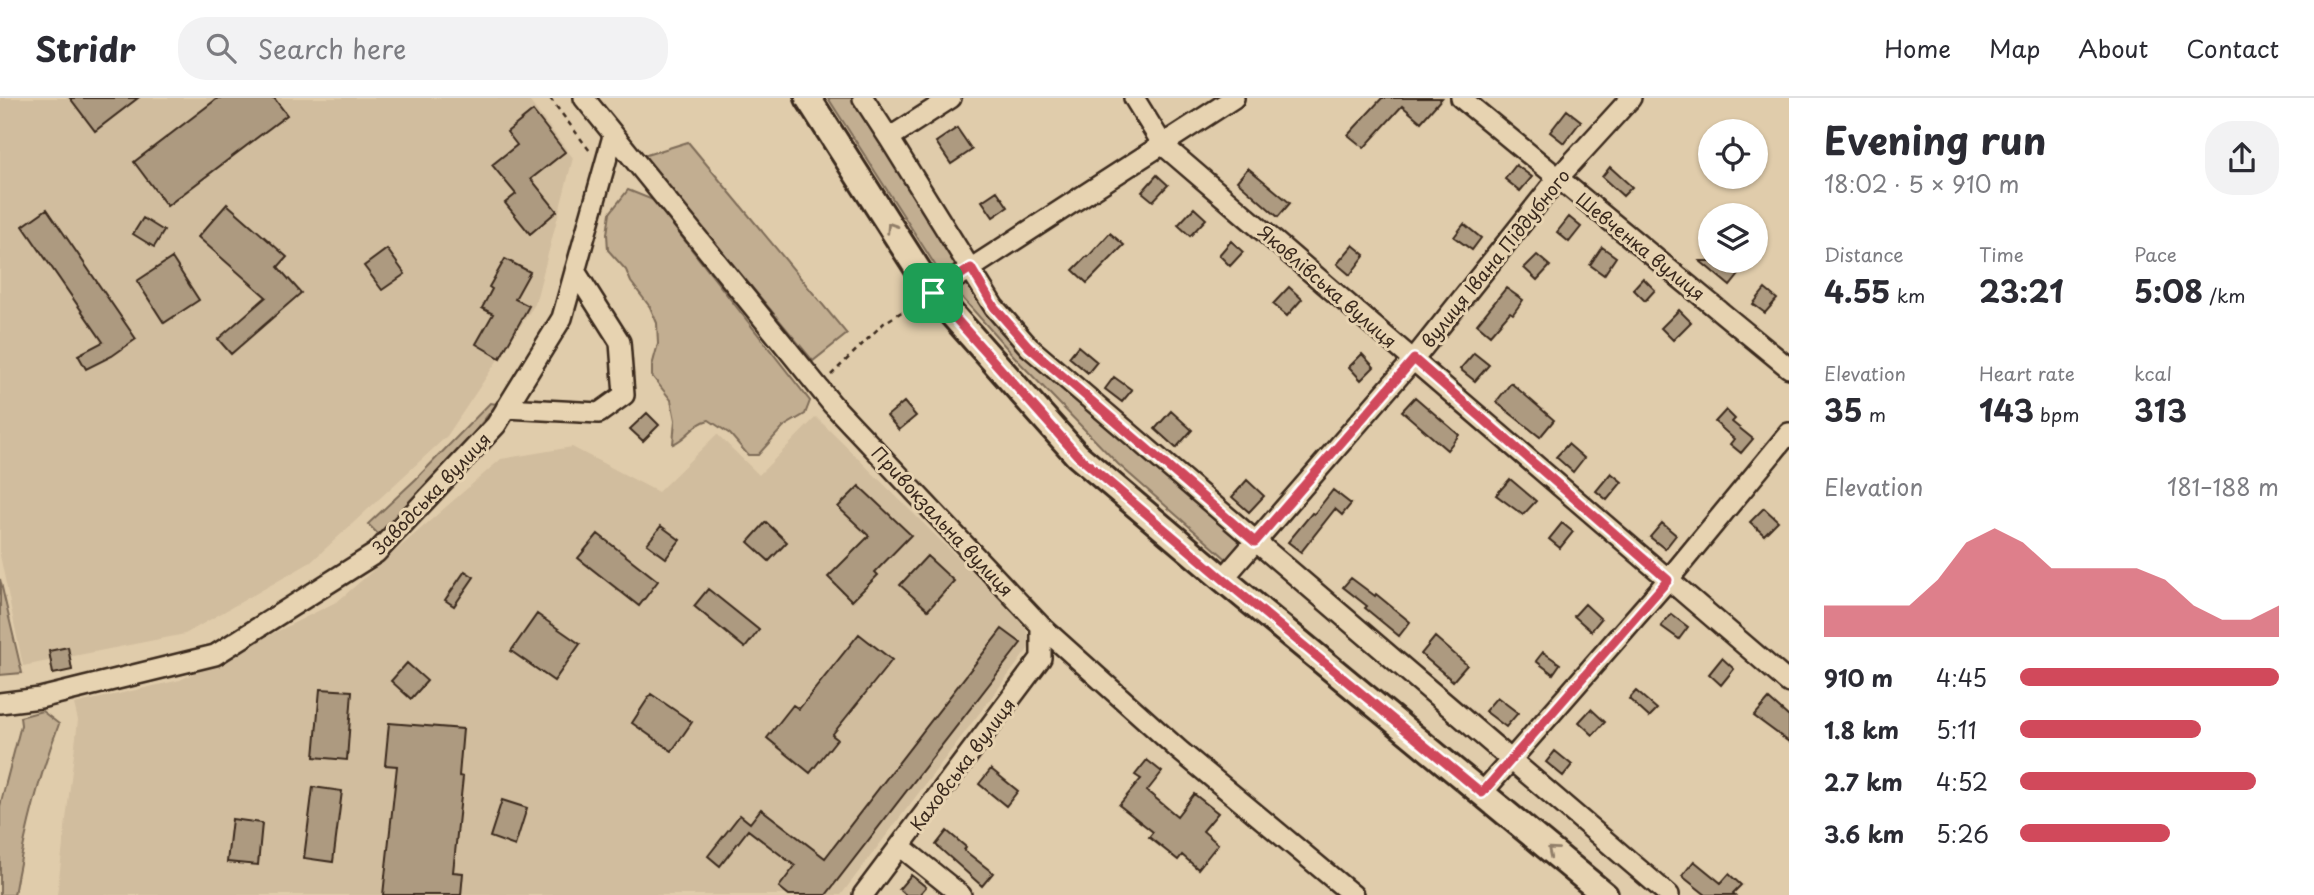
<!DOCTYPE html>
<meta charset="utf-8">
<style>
:root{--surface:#fff;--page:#f2f2f3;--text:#2b2b33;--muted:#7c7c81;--line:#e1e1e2;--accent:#d1495b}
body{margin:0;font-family:"Playpen Sans",sans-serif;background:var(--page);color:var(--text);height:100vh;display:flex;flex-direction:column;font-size:26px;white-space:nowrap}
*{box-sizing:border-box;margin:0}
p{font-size:23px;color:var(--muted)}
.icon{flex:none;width:38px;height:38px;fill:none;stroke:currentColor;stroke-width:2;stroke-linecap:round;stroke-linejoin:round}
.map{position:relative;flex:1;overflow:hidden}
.panel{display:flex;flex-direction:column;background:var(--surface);width:525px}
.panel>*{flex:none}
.fabs{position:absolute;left:1698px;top:21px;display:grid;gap:14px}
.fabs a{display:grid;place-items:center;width:70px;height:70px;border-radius:50%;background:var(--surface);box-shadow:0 2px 5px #0004;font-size:35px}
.pin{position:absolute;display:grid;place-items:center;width:60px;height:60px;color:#fff;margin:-30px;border-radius:14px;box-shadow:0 4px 10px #0006}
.round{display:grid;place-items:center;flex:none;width:74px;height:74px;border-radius:28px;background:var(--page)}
.overview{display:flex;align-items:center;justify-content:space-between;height:119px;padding:0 35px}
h1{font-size:38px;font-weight:700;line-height:52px}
.metrics{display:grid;grid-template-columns:repeat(3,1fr);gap:10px;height:119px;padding:7px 35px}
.metrics div{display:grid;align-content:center}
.metrics b{font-size:30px;font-weight:700}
.metrics small{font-size:19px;font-weight:400}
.metrics p{font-size:19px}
.chart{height:196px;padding:14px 35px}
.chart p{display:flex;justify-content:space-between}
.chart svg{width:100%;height:126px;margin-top:7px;fill:var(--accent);opacity:.7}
ul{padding:0 35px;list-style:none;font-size:23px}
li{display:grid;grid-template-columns:112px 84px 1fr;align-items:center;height:52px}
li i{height:18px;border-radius:9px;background:var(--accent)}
header{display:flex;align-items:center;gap:42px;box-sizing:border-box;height:98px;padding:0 35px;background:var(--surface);border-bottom:2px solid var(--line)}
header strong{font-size:33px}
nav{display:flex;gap:38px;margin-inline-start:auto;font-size:24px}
.search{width:490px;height:63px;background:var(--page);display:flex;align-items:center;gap:18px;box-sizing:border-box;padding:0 24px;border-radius:28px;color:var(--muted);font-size:26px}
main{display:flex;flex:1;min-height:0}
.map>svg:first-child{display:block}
.built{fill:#d1bd9e}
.green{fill:#c2ae91;stroke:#7e6c58;stroke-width:2}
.building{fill:#ad9a80;stroke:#3b2a1e;stroke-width:2}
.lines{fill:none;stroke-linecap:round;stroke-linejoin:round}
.minor-casing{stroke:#3b2a1e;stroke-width:24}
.major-casing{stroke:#3b2a1e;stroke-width:30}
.path{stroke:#3b2a1e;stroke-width:2.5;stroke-dasharray:5 5;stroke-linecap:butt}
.minor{stroke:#e7d3b1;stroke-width:19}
.major{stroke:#e7d3b1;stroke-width:24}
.oneway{stroke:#917e68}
.route-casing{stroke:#fff;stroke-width:14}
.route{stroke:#d1495b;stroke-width:9}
.labels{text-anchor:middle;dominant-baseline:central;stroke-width:6;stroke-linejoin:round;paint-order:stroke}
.street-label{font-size:18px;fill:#3b2a1e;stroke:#e7d3b1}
</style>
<header>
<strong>Stridr</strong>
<div class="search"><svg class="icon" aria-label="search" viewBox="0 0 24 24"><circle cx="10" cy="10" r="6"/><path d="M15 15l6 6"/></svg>Search here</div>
<nav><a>Home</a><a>Map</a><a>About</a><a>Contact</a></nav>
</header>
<main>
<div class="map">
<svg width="1789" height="797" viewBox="0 0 1789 797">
<rect width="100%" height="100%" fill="#e0ccab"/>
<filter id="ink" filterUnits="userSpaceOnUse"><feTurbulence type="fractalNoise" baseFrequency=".0143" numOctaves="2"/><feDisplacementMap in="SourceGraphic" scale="14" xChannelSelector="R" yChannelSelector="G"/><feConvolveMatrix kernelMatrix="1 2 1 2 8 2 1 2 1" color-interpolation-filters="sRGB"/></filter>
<g filter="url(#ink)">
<!-- built -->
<path class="built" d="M0,0H527L573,60L535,206L447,338L311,464L185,536L23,568L0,457Z
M816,319L1023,524L1032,546L841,797H57L78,622L74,606L180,582L338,503L501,361L572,349L658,394L717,336L759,377Z"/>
<!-- green -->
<path class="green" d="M828,0H858L960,165L953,173L937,170Z
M688,44L847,236L813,263L643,58Z
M628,92L653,102L810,303L805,316L783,329L758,357H748L730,336L709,322C694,325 688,340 673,346L675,322L671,302L652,278V268L658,246L657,225L650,209L631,184L626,172L608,152L607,136L610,115Z
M965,184L969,185L1250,445L1231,465L1118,366L1021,266L958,195L959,188Z
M490,305L497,306L456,357L379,437L368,426L416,381Z
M0,481L22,575L0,577Z
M42,613L59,626C38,681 24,739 14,797H0V708L21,627L20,619Z"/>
<!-- building -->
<path class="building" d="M70,0H138L95,33Z
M218,0H274L287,17L167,108L134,64Z
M1382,0H1442L1421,24L1402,8L1364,50L1348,37Z
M1567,12L1581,23L1564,45L1550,34Z
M533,13L565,54L531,81L557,113L530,136L505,105L516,96L492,67L517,47L507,34Z
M957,30L972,52L951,66L936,44Z
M1516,67L1532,79L1520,93L1505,81Z
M1610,69L1632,89L1623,98L1602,79Z
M1248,70L1290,105L1278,119L1237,83Z
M1157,77L1168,87L1153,103L1142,94Z
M997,93L1008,109L993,119L982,103Z
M227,106L287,159L278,169L301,195L231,256L218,241L266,199L198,139Z
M1194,110L1206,121L1190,138L1178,127Z
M47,111L136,241L112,258L86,271L78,257L103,244L23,128Z
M1569,119L1581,129L1569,144L1557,134Z
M143,120L164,133L154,149L133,136Z
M1464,126L1481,140L1472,152L1454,139Z
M1110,135L1124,147L1087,185L1073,172L1087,158L1088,159Z
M1231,143L1243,154L1230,168L1219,157Z
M1353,147L1365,157L1350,177L1337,166Z
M1602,149L1616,159L1604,177L1590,167Z
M387,151L405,176L382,192L364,168Z
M1537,157L1550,168L1537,182L1524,170Z
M172,160L199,202L164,225L137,183Z
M505,161L530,174L515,201L529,208L500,260L476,246L493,216L482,210L492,191L489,189Z
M1700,163H1728L1742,173L1730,188Z
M1643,180L1655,192L1645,203L1633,191Z
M1289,189L1302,201L1287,218L1273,206Z
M1506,190L1523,202L1513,216L1510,214L1490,237L1477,226Z
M1765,191L1777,201L1765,215L1753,206Z
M1679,212L1691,224L1673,242L1661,230Z
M1078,248L1097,264L1088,275L1069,259Z
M1474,255L1489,267L1475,283L1460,271Z
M1362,256L1374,269L1361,282L1349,269Z
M1114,279L1132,292L1122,304L1105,291Z
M1511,285L1554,322L1540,339L1496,304Z
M1415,299L1459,337L1447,352L1402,313Z
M904,304L916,318L899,332L887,318Z
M1726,312L1735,321L1732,324L1753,341L1741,355L1730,346L1734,341L1715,324Z
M1171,313L1192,332L1176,350L1155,331Z
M647,315L659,327L643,343L630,331Z
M1568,346L1584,360L1573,374L1556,359Z
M1611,375L1622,384L1607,402L1596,393Z
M1510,381L1536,403L1523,417L1496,397Z
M1247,382L1264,398L1249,414L1232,399Z
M859,388L911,437L875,474L878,477L852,503L828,479L869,438L838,409Z
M1333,392L1351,406L1342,417L1335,411L1301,454L1288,444L1312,415L1314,416Z
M1764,410L1778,423L1764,437L1750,424Z
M766,424L787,444L769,463L748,444Z
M1562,425L1573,434L1560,450L1549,441Z
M1662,425L1676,437L1665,451L1650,439Z
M661,428L680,442L666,460L647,446Z
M598,436L658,483L639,508L578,460Z
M927,458L954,483L928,512L900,487Z
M465,473L474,479L454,508L445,502Z
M1351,480L1375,498L1376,496L1410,524L1399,538L1365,510L1367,508L1343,489Z
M708,491L759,532L745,550L694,508Z
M1585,506L1601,521L1591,533L1574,518Z
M537,516L580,546L554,583L511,553Z
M1671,516L1688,529L1679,541L1661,528Z
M1002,531L1021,545L826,797H789L779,789L795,768L748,732L720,768L708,758L740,717L750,725L761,711L825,760Z
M859,536L892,562L832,637L837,641L810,675L767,640L793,607L799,611Z
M1435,539L1467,567L1453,583L1421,556Z
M68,549L72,572L53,576L49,553Z
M1543,554L1560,566L1553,576L1536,563Z
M1722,560L1734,571L1721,587L1709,576Z
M407,565L427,583L411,601L391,583Z
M320,591L352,593L347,662L314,659Z
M1636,593L1657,611L1649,619L1629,601Z
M651,596L692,624L672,653L632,625Z
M1497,599L1518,615L1506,629L1485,613Z
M1769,601L1789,619V644L1754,618Z
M1591,611L1605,624L1593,637L1579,624Z
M389,625L463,631L459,678L463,679L453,774L463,775L461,797H383L397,668L385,667Z
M1555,653L1572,667L1563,678L1546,664Z
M1147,662L1162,674L1147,693L1177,718L1194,696L1218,715L1203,733L1218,746L1198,771L1182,757L1178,762L1149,739L1153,734L1119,707L1141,681L1135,677Z
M991,671L1018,693L1006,708L979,686Z
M313,689L342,693L333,764L304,760Z
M502,702L527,710L515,748L490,739Z
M232,721L262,725L258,767L227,764Z
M947,733L966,749L964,752L993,775L982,788L936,747Z
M1694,763L1721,785L1729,776L1741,787L1733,795L1735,797H1706L1682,778Z
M911,777L926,789L919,797H906L899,791Z"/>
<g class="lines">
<!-- minor casing -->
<g class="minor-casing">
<path id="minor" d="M584,0L832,306L1041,528L1179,652L1353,797
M863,0L889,40L951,0
M1134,0L1163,47L1789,585
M1461,0L1789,270
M889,40L994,209L1029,249L1669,797
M933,195L1234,0
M506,310L599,315L624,297L620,244L575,173
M1223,481L1414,261L1558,80L1631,0
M0,605L40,600L215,557L376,455L496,327L562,220L613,38
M1482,695L1668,482L1789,335
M900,748L961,797
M863,797L1041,560V528"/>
</g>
<!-- major casing -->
<g class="major-casing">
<path id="major" d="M808,0L933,195L1077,357L1223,481L1605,797"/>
</g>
<!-- path -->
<path class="path" d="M550,0L590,53
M831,277L884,225L916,205"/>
<!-- minor -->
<use href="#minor" class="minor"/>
<!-- major -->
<use href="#major" class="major"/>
</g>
<!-- one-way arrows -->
<defs><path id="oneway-chevron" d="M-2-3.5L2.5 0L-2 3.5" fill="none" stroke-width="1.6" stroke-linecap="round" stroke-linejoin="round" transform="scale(1.75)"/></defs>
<g class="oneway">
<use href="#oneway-chevron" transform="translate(891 129) rotate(-123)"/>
<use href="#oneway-chevron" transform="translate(1552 753) rotate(-140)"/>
</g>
</g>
<g class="lines" filter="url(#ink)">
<!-- route casing -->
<g class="route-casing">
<path id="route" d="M971,170L994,209L1029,249L1255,444L1414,261L1668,482L1482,695L1223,481L1077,357L933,195Z"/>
</g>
<!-- route -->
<use href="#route" class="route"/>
</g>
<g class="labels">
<!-- street labels -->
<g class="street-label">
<text transform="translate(1641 148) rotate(39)">Шевченка вулиця</text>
<text transform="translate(1495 160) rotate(-51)">вулиця Івана Піддубного</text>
<text transform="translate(1328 188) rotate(41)">Яковлівська вулиця</text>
<text transform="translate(431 395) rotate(-46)">Заводська вулиця</text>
<text transform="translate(943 423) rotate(47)">Привокзальна вулиця</text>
<text transform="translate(962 666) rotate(-53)">Каховська вулиця</text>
</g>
</g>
</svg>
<div class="fabs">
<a><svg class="icon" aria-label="locate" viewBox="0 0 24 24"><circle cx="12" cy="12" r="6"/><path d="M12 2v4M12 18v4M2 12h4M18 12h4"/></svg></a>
<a><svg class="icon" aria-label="layers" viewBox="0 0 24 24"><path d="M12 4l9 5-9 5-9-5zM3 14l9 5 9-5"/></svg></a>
</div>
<div class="pin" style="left:933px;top:195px;background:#1e9e55"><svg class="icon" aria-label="arrive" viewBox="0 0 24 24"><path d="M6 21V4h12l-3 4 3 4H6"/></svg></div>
</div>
<section class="panel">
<div class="overview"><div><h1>Evening run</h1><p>18:02 · 5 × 910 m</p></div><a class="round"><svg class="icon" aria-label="share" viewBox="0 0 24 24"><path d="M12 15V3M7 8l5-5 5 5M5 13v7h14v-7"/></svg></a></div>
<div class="metrics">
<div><p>Distance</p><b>4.55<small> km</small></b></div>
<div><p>Time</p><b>23:21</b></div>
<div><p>Pace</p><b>5:08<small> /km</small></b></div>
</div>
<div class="metrics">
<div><p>Elevation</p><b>35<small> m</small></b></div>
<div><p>Heart rate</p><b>143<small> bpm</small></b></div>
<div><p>kcal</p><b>313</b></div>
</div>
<div class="chart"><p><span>Elevation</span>181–188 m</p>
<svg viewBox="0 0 160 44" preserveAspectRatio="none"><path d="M0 44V33L10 33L20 33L30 33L40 24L50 11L60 6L70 11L80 20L90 20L100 20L110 20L120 24L130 33L140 38L150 38L160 33V44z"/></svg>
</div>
<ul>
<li><b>910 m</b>4:45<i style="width:100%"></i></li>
<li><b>1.8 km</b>5:11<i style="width:70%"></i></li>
<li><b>2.7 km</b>4:52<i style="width:91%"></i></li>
<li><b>3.6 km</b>5:26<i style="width:58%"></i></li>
</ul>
</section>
</main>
